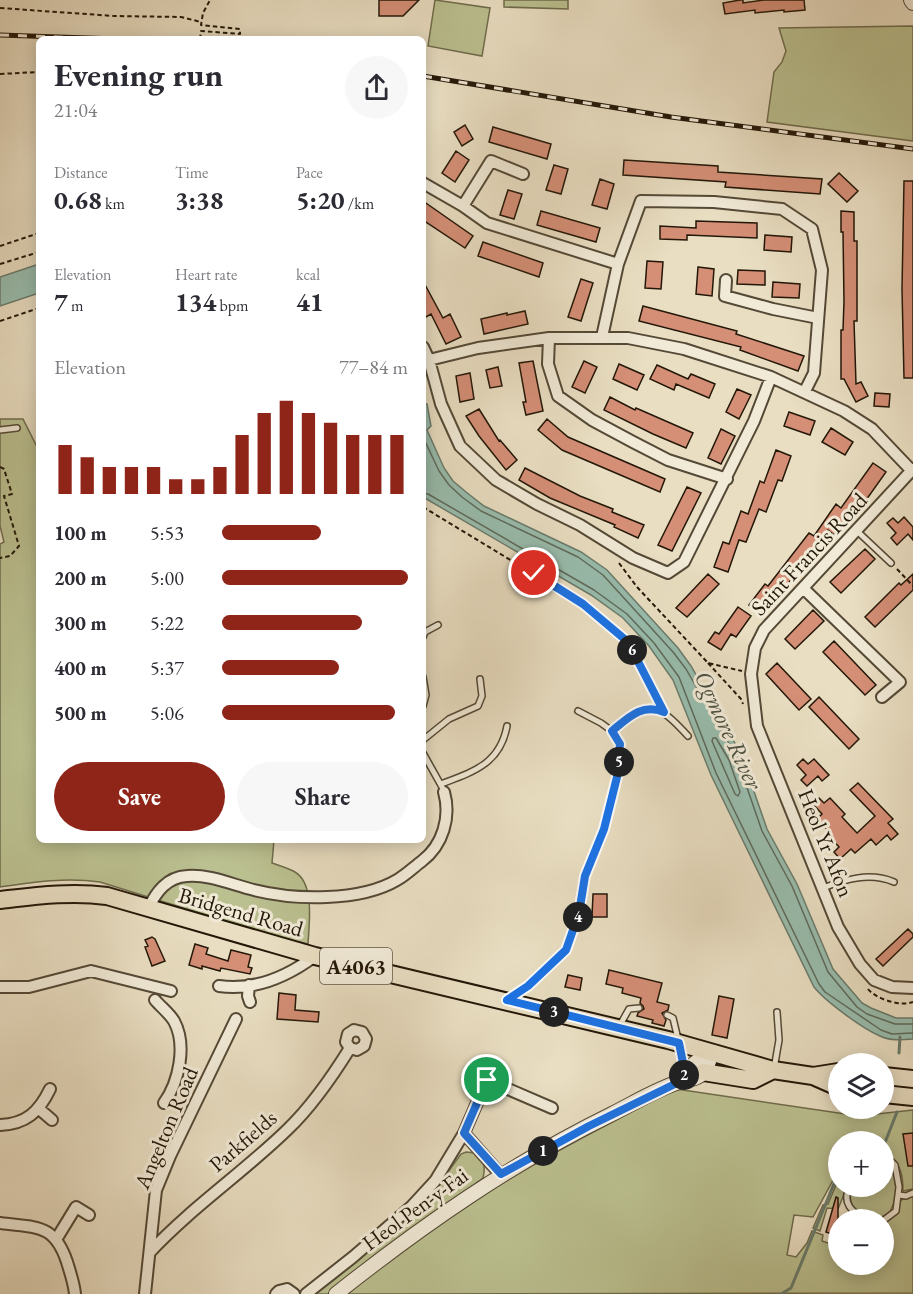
<!DOCTYPE html>
<meta charset="utf-8">
<style>
:root{--surface:#fff;--page:#f7f7f7;--text:#2b2b33;--muted:#7c7c81;--accent:#8f2418}
body{margin:0;font-family:"EB Garamond",serif;background:var(--page);color:var(--text);height:100vh;display:flex;flex-direction:column;font-size:22px;white-space:nowrap}
*{box-sizing:border-box;margin:0}
p{font-size:20px;color:var(--muted)}
.icon{flex:none;width:33px;height:33px;fill:none;stroke:currentColor;stroke-width:2;stroke-linecap:round;stroke-linejoin:round}
.map{position:relative;flex:1;overflow:hidden}
.sheet{position:absolute;left:36px;top:36px;width:390px;height:807px;display:flex;flex-direction:column;background:var(--surface);border-radius:9px;box-shadow:0 3px 15px #0003}
.sheet>*{flex:none}
.controls{position:absolute;left:828px;top:1053px;display:grid;gap:12px}
.controls a{display:grid;place-items:center;width:66px;height:66px;border-radius:50%;background:var(--surface);box-shadow:0 3px 15px #0003;font-size:30px}
.pin{position:absolute;display:grid;place-items:center;width:51px;height:51px;color:#fff;margin:-26px;border:3px solid #fff;border-radius:50%;box-shadow:0 2px 6px #0007}
.km{position:absolute;width:30px;height:30px;margin:-15px;border-radius:50%;background:#222;color:#fff;font-size:16px;line-height:30px;text-align:center}
.round{display:grid;place-items:center;flex:none;width:63px;height:63px;border-radius:32px;background:var(--page)}
.head{display:flex;align-items:center;justify-content:space-between;height:102px;padding:0 18px}
h1{font-size:33px;font-weight:700;line-height:45px}
.stats{display:grid;grid-template-columns:repeat(3,1fr);gap:9px;height:102px;padding:6px 18px}
.stats div{display:grid;align-content:center}
.stats b{font-size:26px;font-weight:700}
.stats small{font-size:16px;font-weight:400}
.stats p{font-size:16px}
.chart{height:168px;padding:12px 18px}
.chart p{display:flex;justify-content:space-between}
.chart svg{width:100%;height:108px;margin-top:6px;stroke:var(--accent);stroke-width:6}
.button{display:flex;gap:12px;margin-top:auto;padding:12px 18px}
.button a{flex:1;height:69px;border-radius:36px;background:var(--accent);color:#fff;font-size:24px;font-weight:700;line-height:69px;text-align:center}
.button a+a{background:var(--page);color:var(--text)}
ul{padding:0 18px;list-style:none;font-size:20px}
li{display:grid;grid-template-columns:96px 72px 1fr;align-items:center;height:45px}
li i{height:15px;border-radius:8px;background:var(--accent)}
.map>svg:first-child{display:block}
.green{fill:#bbc090;stroke:#6f6c4c;stroke-width:1.5}
.water{fill:#98bdae;stroke:#697b6c;stroke-width:1.5}
.lines{fill:none;stroke-linecap:round;stroke-linejoin:round}
.shore{stroke:#5e6a5b;stroke-width:1.5}
.stream{stroke:#697b6c;stroke-width:3}
.building{fill:#d58f77;stroke:#231708;stroke-width:1.5}
.service-casing{stroke:#544936;stroke-width:8}
.minor-casing{stroke:#544936;stroke-width:14}
.tertiary-casing{stroke:#544936;stroke-width:16}
.primary-casing{stroke:#231708;stroke-width:20}
.path{stroke:#231708;stroke-width:2;stroke-dasharray:4.5 3;stroke-linecap:butt}
.service{stroke:#f1ead7;stroke-width:5}
.minor{stroke:#f1ead7;stroke-width:10}
.tertiary{stroke:#f1ead7;stroke-width:14}
.primary{stroke:#e9dec2;stroke-width:16}
.rail-casing{stroke:#231708;stroke-width:5}
.rail{stroke:#f1ead7;stroke-width:3;stroke-dasharray:9;stroke-linecap:butt}
.route-casing{stroke:#fff;stroke-width:12}
.route{stroke:#1a73e8;stroke-width:8}
.labels{text-anchor:middle;dominant-baseline:central;stroke-width:6;stroke-linejoin:round;paint-order:stroke}
.shield{fill:#f1ead7;stroke:#615646;stroke-width:1.5}
.shield-label{font-size:21px;font-weight:bold;fill:#231708}
.street-label{font-size:22px;fill:#231708;stroke:#f1ead7}
.water-label{font-size:24px;font-style:italic;fill:#4c5142;stroke:#f1ead7}
</style>
<div class="map">
<svg width="913" height="1294" viewBox="0 0 913 1294">
<rect width="100%" height="100%" fill="#e9dec2"/>
<filter id="stains"><feTurbulence type="fractalNoise" baseFrequency=".00333" numOctaves="4"/><feColorMatrix values="0 0 0 0 .2 0 0 0 0 .09 0 0 0 0 .02 0 0 0 .5 -.17"/></filter>
<radialGradient id="worn" r=".72"><stop offset=".6" stop-color="#630" stop-opacity="0"/><stop offset="1" stop-color="#630" stop-opacity=".3"/></radialGradient>
<!-- green -->
<path class="green" d="M435,0L490,8L482,56L428,46Z
M504,0H568V9L504,7Z
M913,26V141L767,122L774,72L782,62L786,51L779,28Z
M0,419H23L39,451V840H274L272,863C280,866 288,868 295,872C315,884 309,924 308,944L274,936L100,882C66,877 34,882 0,887V544L4,542L0,526Z
M676,1089L859,1116L913,1110V1189L903,1191C903,1176 901,1164 888,1155L884,1157V1142H838V1171L813,1217L794,1215L787,1255L796,1257L807,1243L812,1231L823,1235L822,1241L834,1245L837,1239L838,1240V1264H884V1223L895,1214L901,1200L913,1196V1293L347,1294C387,1261 428,1228 472,1201C538,1160 607,1124 676,1089Z
M466,1152L475,1153C484,1162 486,1165 483,1178L390,1246L328,1294H315L423,1206L461,1154Z
M884,1163C902,1163 898,1205 887,1215C868,1223 842,1209 853,1187L884,1186Z
M838,1180V1186L847,1187L838,1209L827,1208L820,1231L813,1228L823,1205L828,1204Z"/>
<!-- water -->
<path class="water" d="M39,264V293L0,306V277Z
M423,403L427,404L431,426L427,430L444,468L453,481L466,492L484,506L581,552L607,570L678,648L691,666L741,754L767,829L797,884L833,969L862,1003L871,1008L896,1018H913V1039C902,1040 890,1041 880,1036C863,1029 825,1001 814,987L711,775L673,680L649,646L623,618L591,595L423,497Z"/>
<g class="lines">
<!-- shore -->
<path class="shore" d="M423,437L439,471L449,485L462,497L481,511L578,557L603,575L673,652L686,669L736,756L762,831L792,886L828,972L857,1007L867,1014L895,1024H913
M423,493L428,494L594,590L627,614L654,643L679,677L716,773L819,984L825,992L881,1030L892,1034L913,1033
M716,738L729,760L740,792L738,796L735,794L712,741L713,738Z"/>
<!-- stream -->
<path class="stream" d="M899,1053L900,1037
M884,1145L897,1112
M781,1294L791,1288L838,1174"/>
</g>
<!-- building -->
<path class="building" d="M379,0H419L403,16H379Z
M740,0H743V3L764,0H804L805,10L784,12V10L755,13V10L725,14L723,3Z
M465,125L473,139L462,146L454,132Z
M493,127L551,144L547,159L489,142Z
M456,151L469,160L455,182L442,173Z
M624,160L718,166V172L822,179L820,194L725,187L726,182L623,175Z
M554,165L568,169L561,194L546,190Z
M839,173L858,191L847,202L828,184Z
M600,179L614,184L607,209L592,205Z
M904,181H913V378H904L902,289Z
M508,190L522,194L514,219L500,215Z
M423,201L473,236L465,248L423,220Z
M541,211L600,228L596,242L537,225Z
M841,211L854,212V241H857V321H854L856,384L861,382L868,396L856,402L844,379H841V330H843L844,301L843,232H841Z
M696,221L757,223V238L687,235V240L660,239V226L696,228Z
M765,235L792,237L791,252L764,250Z
M483,242L543,263L539,277L478,256Z
M647,261L663,262L661,289L645,288Z
M698,267L714,269L712,296L696,294Z
M738,270L765,271V285L737,284Z
M581,279L593,283L581,321L568,317Z
M423,281L443,318L450,314L461,337L446,344L431,314L426,317L423,311Z
M773,282L800,284L799,298L772,297Z
M643,306L737,331L736,334L804,356L798,371L740,350L741,347L639,321Z
M525,311L528,324L484,334L481,319L507,313V315Z
M533,361L543,411L526,415L523,402H526L519,363Z
M584,361L597,367L585,393L572,387Z
M619,364L644,375L637,390L613,379Z
M657,365L688,379L691,374L715,384L709,398L676,384L674,390L650,379Z
M498,367L502,386L490,388L486,370Z
M470,373L474,399L460,402L456,376Z
M737,389L751,395L739,419L726,412Z
M875,393L890,394L889,407L874,406Z
M610,397L635,410L636,408L693,433L686,448L653,434L604,410Z
M479,409L499,441L500,440L517,460L506,470L479,436L466,416Z
M789,412L815,421L810,435L784,426Z
M547,419L568,437L665,479L660,492L562,450L538,430Z
M831,428L853,442L845,455L822,442Z
M721,429L735,436L721,464L708,458Z
M776,450L791,456L782,481L778,480L766,512L759,509L746,542L739,540L728,572L714,567L723,542L729,544L741,511L748,514L760,481L764,483Z
M873,463L886,472L859,510L854,507L834,535L828,530L806,563L804,562L785,588L782,587L762,614L749,605L765,584L768,586L809,533L814,536L836,504L841,508Z
M525,468L580,496L613,509L612,512L644,525L638,538L614,527L615,525L550,498L519,480Z
M687,487L701,493L672,551L658,545Z
M904,517L913,527V540L908,534L897,545L891,538L896,533L887,523L893,518L898,523Z
M865,549L875,559L841,593L830,582Z
M708,574L719,584L687,617L676,608Z
M913,574V590L875,627L865,617L899,583L901,585Z
M738,607L751,616L736,637L731,634L721,650L708,642L715,632L719,634Z
M813,610L824,621L795,649L785,639Z
M834,641L876,685L865,695L823,652Z
M777,663L811,699L799,710L766,674Z
M819,697L859,739L849,749L809,707Z
M803,759L808,764L814,759L829,775L822,781L818,776L807,786L801,780L806,775L797,765Z
M858,783L893,819L888,823L898,834L891,840L887,835L876,845L871,839L855,853L851,849L840,859L834,852L839,847L830,837L832,835L817,819L822,814L813,804L819,798L824,803L830,798L845,814L842,817L857,833L875,816L850,790Z
M593,894H607V917H592Z
M908,929L913,934V937L883,966L876,959Z
M152,937L155,939L165,961L152,966L145,947L148,946L145,940Z
M195,944L208,948L206,954L228,961L231,950L251,955L248,967L252,968L250,974L221,968L220,971L202,966V969L189,965Z
M609,970L662,983L657,1002L669,1005L668,1010L662,1013L666,1020L664,1026L652,1023L653,1020L637,1016L638,1013L644,1009L643,1006L640,1003L641,998L622,993L623,988L606,984Z
M568,975L582,978L580,990L565,987Z
M279,993L296,995L295,1010L319,1012L318,1022L277,1019Z
M719,996L734,999L727,1038L712,1035Z
M913,1133V1166H908L903,1134Z
M836,1197L838,1198V1236L826,1232Z"/>
<g class="lines">
<!-- service casing -->
<g class="service-casing">
<path id="service" d="M0,430L17,428
M857,531L891,563
M423,637L425,632L438,625
M423,677L426,695L423,706
M612,731C649,701 656,701 688,736
M423,740L449,719L478,706L482,696L480,679
M423,753L442,787
M441,784C473,772 500,764 507,726
M823,888C846,879 870,872 894,882
M510,998L528,986L566,949L579,913L585,876L604,829L617,777L620,744L612,731L601,723L578,711
M667,1015L673,1018L678,1039
M620,1025L629,1009L639,1008
M774,1069L779,1040L777,1012
M884,1160H890L895,1165L899,1187L896,1211L884,1220
M850,1186C841,1203 852,1212 866,1220
M899,1195L906,1196L913,1193"/>
</g>
<!-- minor casing -->
<g class="minor-casing">
<path id="minor" d="M423,183L463,206L487,223L618,264
M463,206L491,161L523,174
M726,280L725,296L773,309L818,318
M602,337L618,264L641,201L714,202L782,209L812,229L822,270L814,373L805,391
M549,338L548,364L558,396L592,420L633,442L668,460L727,479
M423,347L429,360L441,404L460,446L496,480L537,504L580,525L633,558L668,573L684,562L754,421L771,377
M429,360L478,348L549,338H628L684,349L771,377L844,411L872,429L911,470
M913,469L764,630L755,648L751,674L757,726L838,927L860,964L874,980L892,987L913,988
M804,589L900,682L882,697
M148,909C156,892 167,877 187,876C209,874 233,885 254,890C294,900 360,902 397,880C406,875 414,867 422,861C443,845 451,817 444,792
M249,985L248,996L250,1002
M219,986C254,991 288,976 315,956
M0,987H29L91,971L171,991
M155,1000C161,1007 169,1013 174,1021C187,1045 179,1082 164,1103
M38,1108L52,1120
M0,1125C26,1124 39,1112 50,1089
M464,1133L487,1080L552,1108
M0,1223C36,1228 54,1223 67,1262C70,1272 74,1283 75,1294
M57,1238L76,1207L89,1215
M150,1252C192,1207 244,1172 288,1129C313,1105 332,1077 350,1048L357,1050L364,1046L366,1039L362,1032L354,1030L348,1034L346,1042L350,1048
M145,1294L156,1190L170,1156L236,1019
M276,1294L279,1291L287,1289L294,1294
M306,1294L353,1257L412,1206L435,1181L464,1133L500,1174"/>
</g>
<!-- tertiary casing -->
<g class="tertiary-casing">
<path id="tertiary" d="M911,0L913,3
M682,1081C688,1066 698,1059 713,1052
M336,1294C423,1225 512,1163 612,1114C634,1103 658,1088 682,1081C689,1079 698,1079 703,1073C707,1068 710,1058 713,1052"/>
</g>
<!-- primary casing -->
<g class="primary-casing">
<path id="primary" d="M0,900C35,896 71,891 107,896L315,956L668,1040L773,1070L813,1076L838,1072
M703,1072L753,1080L773,1070
M813,1076L838,1087
M884,1076L913,1079
M884,1094L913,1097"/>
</g>
<!-- path -->
<path class="path" d="M0,8L114,16L181,17L201,22
M200,39L201,31L240,34V29L201,25L203,13L210,0
M0,74L39,72
M0,246L39,233
M0,264L39,252
M0,321L39,308
M0,467L4,469L12,494L4,496L19,546L10,556L0,558
M423,507L583,604L628,642L659,703
M619,563L637,587L708,663L742,671
M897,569L913,586
M708,663L741,699L743,704
M868,989C876,999 901,1007 913,1002"/>
<!-- service -->
<use href="#service" class="service"/>
<!-- minor -->
<use href="#minor" class="minor"/>
<!-- tertiary -->
<use href="#tertiary" class="tertiary"/>
<!-- primary -->
<use href="#primary" class="primary"/>
<!-- rail casing -->
<g class="rail-casing">
<path id="rail" d="M0,35L117,39
M423,76L671,117L913,149"/>
</g>
<!-- rail -->
<use href="#rail" class="rail"/>
</g>
<g class="lines">
<!-- route casing -->
<g class="route-casing">
<path id="route" d="M487,1080L464,1133L501,1174L589,1126L681,1081L685,1073L679,1043L507,1000L528,986L566,950L579,913L585,876L604,829L617,777L620,744L612,731C628,718 641,703 664,712L628,642L583,604L534,573"/>
</g>
<!-- route -->
<use href="#route" class="route"/>
</g>
<g class="labels">
<!-- shield labels -->
<rect class="shield" x="320" y="948" width="72" height="36" rx="4.5"/>
<g class="shield-label">
<text x="356" y="966">A4063</text>
</g>
<!-- street labels -->
<g class="street-label">
<text transform="translate(809 554) rotate(-47)">Saint Francis Road</text>
<text transform="translate(826 843) rotate(68)">Heol Yr Afon</text>
<text transform="translate(241 912) rotate(16)">Bridgend Road</text>
<text transform="translate(166 1128) rotate(-67)">Angelton Road</text>
<text transform="translate(243 1141) rotate(-41)">Parkfields</text>
<text transform="translate(415 1209) rotate(-36)">Heol Pen-y-Fai</text>
</g>
<!-- water labels -->
<g class="water-label">
<text transform="translate(729 730) rotate(65)">Ogmore River</text>
</g>
</g>
<rect width="100%" height="100%" filter="url(#stains)"/>
<rect width="100%" height="100%" fill="url(#worn)"/>
</svg>
<div class="controls">
<a><svg class="icon" aria-label="layers" viewBox="0 0 24 24"><path d="M12 4l9 5-9 5-9-5zM3 14l9 5 9-5"/></svg></a>
<a>+</a>
<a>−</a>
</div>
<div class="pin" style="left:487px;top:1080px;background:#1e9e55"><svg class="icon" aria-label="arrive" viewBox="0 0 24 24"><path d="M6 21V4h12l-3 4 3 4H6"/></svg></div>
<div class="pin" style="left:534px;top:573px;background:#d93025"><svg class="icon" aria-label="check" viewBox="0 0 24 24"><path d="M5 12l5 5 9-10"/></svg></div>
<b class="km" style="left:543px;top:1151px">1</b>
<b class="km" style="left:684px;top:1075px">2</b>
<b class="km" style="left:554px;top:1012px">3</b>
<b class="km" style="left:578px;top:917px">4</b>
<b class="km" style="left:619px;top:762px">5</b>
<b class="km" style="left:632px;top:650px">6</b>
<section class="sheet">
<div class="head"><div><h1>Evening run</h1><p>21:04</p></div><a class="round"><svg class="icon" aria-label="share" viewBox="0 0 24 24"><path d="M12 15V3M7 8l5-5 5 5M5 13v7h14v-7"/></svg></a></div>
<div class="stats">
<div><p>Distance</p><b>0.68<small> km</small></b></div>
<div><p>Time</p><b>3:38</b></div>
<div><p>Pace</p><b>5:20<small> /km</small></b></div>
</div>
<div class="stats">
<div><p>Elevation</p><b>7<small> m</small></b></div>
<div><p>Heart rate</p><b>134<small> bpm</small></b></div>
<div><p>kcal</p><b>41</b></div>
</div>
<div class="chart"><p><span>Elevation</span>77–84 m</p>
<svg viewBox="0 0 160 44" preserveAspectRatio="none"><path d="M5 44V24M15 44V29M25 44V33M35 44V33M45 44V33M55 44V38M65 44V38M75 44V33M85 44V20M95 44V11M105 44V6M115 44V11M125 44V15M135 44V20M145 44V20M155 44V20"/></svg>
</div>
<ul>
<li><b>100 m</b>5:53<i style="width:53%"></i></li>
<li><b>200 m</b>5:00<i style="width:100%"></i></li>
<li><b>300 m</b>5:22<i style="width:75%"></i></li>
<li><b>400 m</b>5:37<i style="width:63%"></i></li>
<li><b>500 m</b>5:06<i style="width:93%"></i></li>
</ul>
<div class="button"><a>Save</a><a>Share</a></div>
</section>
</div>
